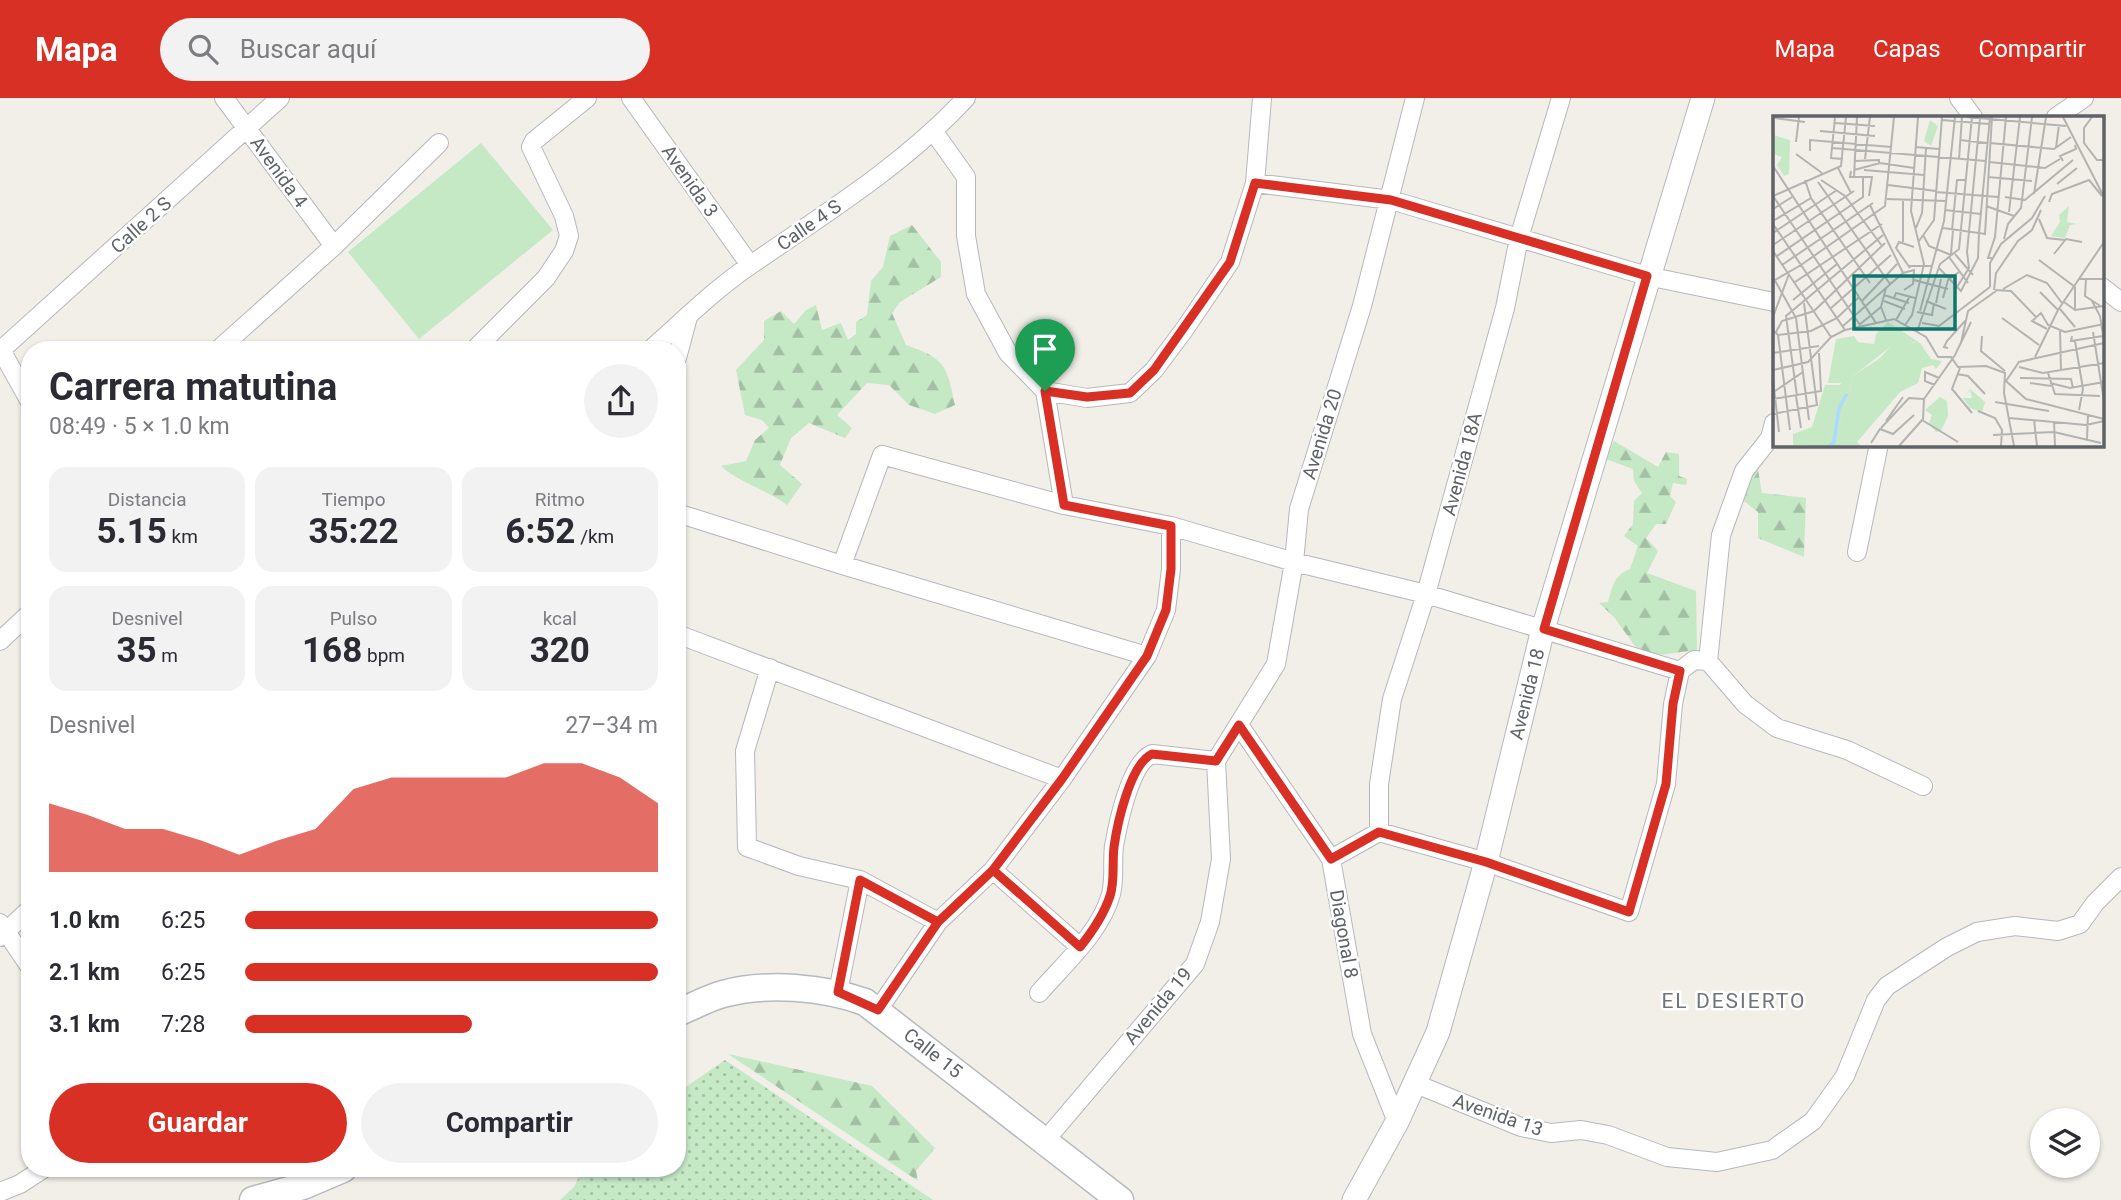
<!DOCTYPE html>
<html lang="es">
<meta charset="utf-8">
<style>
:root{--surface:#fff;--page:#f2f2f3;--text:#2b2b33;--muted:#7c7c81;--accent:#d93025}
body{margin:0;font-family:Roboto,sans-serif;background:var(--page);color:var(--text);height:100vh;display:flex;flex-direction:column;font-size:26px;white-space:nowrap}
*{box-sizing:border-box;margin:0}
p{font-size:23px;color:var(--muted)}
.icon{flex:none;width:38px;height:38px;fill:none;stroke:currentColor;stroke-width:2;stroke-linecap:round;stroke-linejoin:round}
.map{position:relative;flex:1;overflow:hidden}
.panel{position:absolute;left:21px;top:243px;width:665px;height:836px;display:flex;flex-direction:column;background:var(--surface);border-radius:28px;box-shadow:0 2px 5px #0004}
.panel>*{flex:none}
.fabs{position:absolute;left:2030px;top:1010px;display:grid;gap:14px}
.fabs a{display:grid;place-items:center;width:70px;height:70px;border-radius:50%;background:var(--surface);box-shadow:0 2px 5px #0004;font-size:35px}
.pin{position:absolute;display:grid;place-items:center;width:60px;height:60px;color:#fff;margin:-72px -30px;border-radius:50% 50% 50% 0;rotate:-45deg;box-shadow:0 0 7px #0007}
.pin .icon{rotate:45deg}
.round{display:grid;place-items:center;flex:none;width:74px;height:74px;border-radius:37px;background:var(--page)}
.overview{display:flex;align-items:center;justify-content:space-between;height:119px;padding:0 28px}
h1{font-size:38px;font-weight:700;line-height:52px}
.stats{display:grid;grid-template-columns:repeat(3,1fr);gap:10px;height:119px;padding:7px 28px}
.stats div{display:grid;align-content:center;border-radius:18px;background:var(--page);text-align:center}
.stats b{font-size:35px;font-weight:700}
.stats small{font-size:19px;font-weight:400}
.stats p{font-size:19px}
.chart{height:196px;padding:14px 28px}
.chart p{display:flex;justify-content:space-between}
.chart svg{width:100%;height:126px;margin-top:7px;fill:var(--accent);opacity:.7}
.button{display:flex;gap:14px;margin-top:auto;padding:14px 28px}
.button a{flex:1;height:80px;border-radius:42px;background:var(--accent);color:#fff;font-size:28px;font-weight:700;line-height:80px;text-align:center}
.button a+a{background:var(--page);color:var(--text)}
ul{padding:0 28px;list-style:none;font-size:23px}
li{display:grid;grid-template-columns:112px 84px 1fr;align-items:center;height:52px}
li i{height:18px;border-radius:9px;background:var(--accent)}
header{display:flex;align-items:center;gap:42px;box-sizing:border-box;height:98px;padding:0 35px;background:var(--accent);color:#fff}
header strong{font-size:33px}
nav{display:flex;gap:38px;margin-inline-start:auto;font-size:24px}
.search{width:490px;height:63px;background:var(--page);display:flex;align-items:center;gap:18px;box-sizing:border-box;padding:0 24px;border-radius:38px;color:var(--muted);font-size:26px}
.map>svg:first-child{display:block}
.grass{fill:url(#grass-dots)}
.forest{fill:url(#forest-firs)}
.park{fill:#c5e8c5}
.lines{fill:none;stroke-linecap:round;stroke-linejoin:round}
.minor-casing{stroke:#b5b8bc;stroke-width:20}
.tertiary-casing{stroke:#b5b8bc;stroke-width:25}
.secondary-casing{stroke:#b6babf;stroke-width:29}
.minor{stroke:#fff;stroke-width:18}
.tertiary{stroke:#fff;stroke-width:23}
.secondary{stroke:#fff;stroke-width:26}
.route-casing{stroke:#fff;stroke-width:14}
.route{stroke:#d93025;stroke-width:9}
.labels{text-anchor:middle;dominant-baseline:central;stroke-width:5;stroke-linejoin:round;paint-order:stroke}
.street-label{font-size:19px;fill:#5f6368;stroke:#fff}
.neighbourhood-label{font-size:21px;letter-spacing:2px;fill:#70757a;stroke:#fff}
.inset-river{fill:none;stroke:#aadaff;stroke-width:3.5}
.inset-road{fill:none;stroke:#b3b3b1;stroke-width:2}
.view{fill:#0f766e;fill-opacity:0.15;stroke:#0f766e;stroke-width:3.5}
.inset-edge{fill:none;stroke:#5f6368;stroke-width:3.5}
</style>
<header>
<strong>Mapa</strong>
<div class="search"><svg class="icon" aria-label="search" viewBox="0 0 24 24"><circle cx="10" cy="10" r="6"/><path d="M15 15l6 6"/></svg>Buscar aquí</div>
<nav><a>Mapa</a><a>Capas</a><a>Compartir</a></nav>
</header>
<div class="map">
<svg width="2121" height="1102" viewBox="0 0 2121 1102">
<defs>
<pattern id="grass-dots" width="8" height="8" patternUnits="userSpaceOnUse" patternTransform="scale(1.75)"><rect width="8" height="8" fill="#c5e8c5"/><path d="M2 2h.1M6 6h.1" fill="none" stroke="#a3c0a4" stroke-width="1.8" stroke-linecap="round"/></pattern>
<pattern id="forest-firs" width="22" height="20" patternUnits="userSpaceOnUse" patternTransform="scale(1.75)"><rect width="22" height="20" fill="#c5e8c5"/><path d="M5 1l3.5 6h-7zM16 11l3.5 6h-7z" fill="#a3c0a4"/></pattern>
</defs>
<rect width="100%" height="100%" fill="#f1efe8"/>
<!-- grass -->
<path class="grass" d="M725,962L933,1102H560L574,1089L583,1071H677V995Z"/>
<!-- forest -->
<path class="forest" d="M912,127L941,164V179L900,204L892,215L906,247C946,261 947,268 955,307L935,316L909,307L889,287L867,285L837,317L852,330L845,340L809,325L791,340L780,367L802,386L787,407C764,390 741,386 721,368L746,363L755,342L769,330L762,322L745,317L736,272L764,242V223L781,213L794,226L806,212L816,207L822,232L841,225L848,242L856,236V224L867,217L871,183L883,169L890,138Z
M1614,343L1658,369L1666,354L1679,356V378L1687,381L1686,387L1673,385L1670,398L1676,404L1666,426H1656L1646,440L1658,453L1647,475L1696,493L1697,552L1643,559L1614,519L1599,505L1608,504C1613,488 1613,478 1630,471L1638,448L1624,438L1633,426L1634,403L1642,395L1634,383L1633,371L1606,361Z
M1751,362L1758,372L1762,395L1806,400L1804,459L1758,440V414L1741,401Z
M728,956L872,988L935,1050L916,1073L918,1083Z"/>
<!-- park -->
<path class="park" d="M481,45L553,132L419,241L348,154Z"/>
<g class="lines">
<!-- minor casing -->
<g class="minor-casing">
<path id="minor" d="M224,0L334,148
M631,0L750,167
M1959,0L1973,19
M2056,19L2084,0
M934,34L966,79V138L976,196L1008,255L1045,293L1064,407
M1255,85L1391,102L1647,178L1774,204
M2102,189L2121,204
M0,250L30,304
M218,252L334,148L439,45
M474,252L546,180L564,153L569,138L564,118L531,49L534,43L587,0
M650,252C683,223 716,190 752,166C826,115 905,66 966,0
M0,253L280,0
M677,260L688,219
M1045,293L1087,300L1130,295L1154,272L1184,232L1230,164L1255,85L1262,0
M677,415L842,467L1147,558
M1857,454L1879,346
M842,467L882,357L1064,407L1171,428L1294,464L1426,496L1680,573L1694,562L1708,563L1745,606L1777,630L1847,652L1923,688
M677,536L1062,681
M0,543L30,515
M1708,563L1721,437L1744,373L1770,340L1774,325
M770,570L745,653L747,749L799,768L860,782L938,824
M1239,627L1331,761L1362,936L1397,1024
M1216,663L1276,566L1294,464L1299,411L1362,208L1415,0
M1379,734V686L1392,601L1426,496L1505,210L1519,140L1561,0
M1331,761L1379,734L1486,764L1629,814L1666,686L1673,606L1680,573
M993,772L1080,849
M0,825L30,869
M0,839L30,811
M838,894L860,782
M1039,895C1064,866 1101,834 1111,796C1115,781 1112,763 1114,748C1118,726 1130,665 1152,656L1216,663
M878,912L938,824L993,772L1062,681L1147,558L1166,512L1171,471V428
M1416,986L1521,1029L1551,1035L1581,1032L1608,1037L1667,1059L1717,1064L1772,1052L1813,1023L1845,978L1876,902L1887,888L1947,849L1977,834L2015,828L2058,833L2080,826L2095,805L2121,779
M1043,1045L1195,866L1210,824L1221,761L1216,663
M0,1094L20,1086L43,1071"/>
</g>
<!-- tertiary casing -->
<g class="tertiary-casing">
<path id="tertiary" d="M1354,1102L1397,1024L1438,934L1486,764L1543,531L1703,0"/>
</g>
<!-- secondary casing -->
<g class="secondary-casing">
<path id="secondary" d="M677,915C692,909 708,900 723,896C767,884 823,889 865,904L1120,1102
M253,1102L303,1088L343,1071"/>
</g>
<!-- minor -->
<use href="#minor" class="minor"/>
<!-- tertiary -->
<use href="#tertiary" class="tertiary"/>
<!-- secondary -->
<use href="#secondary" class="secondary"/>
</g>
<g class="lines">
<!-- route casing -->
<g class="route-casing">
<path id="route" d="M1045,293L1064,407L1171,428V471L1166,512L1147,558L1062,681L993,772L938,824L878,912L838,894L860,782L938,824L993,772L1080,849C1092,834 1104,816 1110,798C1115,784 1112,765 1114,749C1117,727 1130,666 1152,656L1216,663L1239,627L1331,761L1379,734L1486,764L1629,814L1666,686L1673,606L1680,573L1544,531L1647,178L1391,102L1255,85L1230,164L1154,272L1130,295L1087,299L1045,293"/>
</g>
<!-- route -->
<use href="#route" class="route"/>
</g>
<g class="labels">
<!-- street labels -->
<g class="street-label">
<text transform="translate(279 74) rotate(54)">Avenida 4</text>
<text transform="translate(690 83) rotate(55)">Avenida 3</text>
<text transform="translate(141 127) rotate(-42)">Calle 2 S</text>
<text transform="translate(809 127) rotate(-35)">Calle 4 S</text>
<text transform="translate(1322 336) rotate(-73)">Avenida 20</text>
<text transform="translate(1462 366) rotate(-75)">Avenida 18A</text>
<text transform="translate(1527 596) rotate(-76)">Avenida 18</text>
<text transform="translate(1344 836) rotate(80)">Diagonal 8</text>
<text transform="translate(1158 908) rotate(-50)">Avenida 19</text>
<text transform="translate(933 955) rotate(38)">Calle 15</text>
<text transform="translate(1498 1017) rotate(19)">Avenida 13</text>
</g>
<!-- neighbourhood labels -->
<g class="neighbourhood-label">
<text x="1734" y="903">EL DESIERTO</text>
</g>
</g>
<!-- overview -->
<g transform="translate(1773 18)">
<rect width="331" height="331" fill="#f1efe8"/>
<path d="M115,206L147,227L158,243L169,245L163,253L160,249L149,252L145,267L127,276L84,326L88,330H72V320L140,236L150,234L141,226L117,231L80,260L69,302L52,330L20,329V318L39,311L52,269H67L68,267H55L63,223L81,220L85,226L101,228L103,218Z" fill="#c5e8c5"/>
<path d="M0,19L17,24L16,58L11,60L4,49L9,41L0,38ZM296,90L294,106L304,108L297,109L292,122L278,120L287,106L286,99ZM117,222L146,228L151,236L138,240L157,247L147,251L145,259L131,253L72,320V330H52L69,302L80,260L107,242L117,231ZM197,273L212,286L209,296L197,292L190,282H199L197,274L192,280ZM167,281L174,285L175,300L168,315L163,316L156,307L159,299L152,294Z" fill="#c5e8c5"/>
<path d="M157,4L165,10L158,30L151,25Z" fill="#c5e8c5"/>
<path class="inset-river" d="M56,330L61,326L66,292L74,278"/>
<path class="inset-road" d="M62,1L58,42L70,43M121,1L112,90L28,149L72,214L121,203L153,221L165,241H178L185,251L213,250L232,257L231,277L241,330M194,1L293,10M217,1L206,117L212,118L219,1M290,1L331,81M319,1L311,12V27L324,44H331M2,2L32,6M169,4L216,8M62,7L102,10M47,15L102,20M187,24L214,27M23,26L26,1M217,27L281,33L298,21M142,31L166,33M59,32L213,45M283,32L286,9M37,35V24L118,31M23,38L49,57M92,43L97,1M186,43L189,1M81,45L106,44V48M290,45L287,40L303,33L302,29M216,46L272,52L287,43M0,50L103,207M65,52L78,77M81,54L107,47L141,52M91,54L151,59M78,55L77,61H99L96,80M81,61L84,1M215,61L259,65M32,64L38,82L97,167M48,64L72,80L109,130M45,66L117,168M284,68L304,52M115,69L163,75M163,76L225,81M261,78L273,1M0,80L87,209M0,80L68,50L73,1M232,81L252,84L300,44M114,83L173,85M276,86L279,78L316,64L329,80M97,89L130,157M213,90L241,100M0,93L19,81M172,94L208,98M236,96L247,1M266,103L274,122L292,124M0,105L38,82M0,108L28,149L2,164M143,112L149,97L153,32M179,114L184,64H192M0,117L64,74M150,119L156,130L178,139M231,123L235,108L248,92L259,1M146,125L161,104L169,1M130,126V84M0,129L81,75M0,135L58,221M178,138L180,114M182,138L200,159M281,138L293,123L309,126M4,140L90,81V62M176,141L195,167M219,142H215L222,121L233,1M266,144L302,171V194M9,149L100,87M136,150H159M137,152L123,132L126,126L141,131M166,152L188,175L205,142L206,117L170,112M0,161L23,202L36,304M305,163H331M313,163L312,180L329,191M141,164L175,173M22,166L109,108M184,171L196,152L194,136L207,2M217,171V147L228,128L259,102L272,80M230,173L254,159L274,167L289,187M221,174L223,157L245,125L259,114L268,94M222,174L238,175L263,201M267,176L285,194M111,179L136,187M121,182L123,177L142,182M170,182L175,164L186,156M20,184L64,148M89,185L124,148M111,185L132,193M153,185L173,193M319,185L327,200L331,225M291,186L302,194L331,190M163,187L168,163M57,193L118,139M287,193L302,211M147,195L171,105L182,1M144,196L159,199L161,187M0,201L16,158M229,202L266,229M113,204L108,191L113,172M123,204L137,180M149,207L166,210L217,171M86,209L108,191M132,209L139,199L151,148L138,95L145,1M70,210L130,157L141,154L140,168L131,174M274,213L259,205L268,197L275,209L292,216L331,208M0,214L5,219L17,314M287,214L288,255M3,216L9,205L41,195L112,127M144,216L167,148L186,133L199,1M320,216L331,285M5,219L38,215L64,202L86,181M209,220L208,235L232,255M299,220L298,225L330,220M302,225L310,273L306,294M188,227L195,195L223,175M331,227L246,246L233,265L253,283L331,303M175,232L171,231L174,225L192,205M0,237L46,230M262,241L285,194L331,126M246,251L270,257L331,247M187,252L179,273L199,297M0,254L35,246L58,221L72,214M275,257L282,278L327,280M184,258L195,260L212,278M247,262L298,263L300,272M0,263L6,316M257,267L278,270M277,267L297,272L331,266M162,269L152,265V256L166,262M2,275L30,256M23,280L28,312M24,280L13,200L110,119M0,283L48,275L46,237M222,286L276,295M205,295L222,302L229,314L228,330M0,298L44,289L31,187M236,302L313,309L331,305M149,304L185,326M261,304L264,330M113,305L130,281M281,305L282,330M108,312L136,282L151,283M220,319L281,316L328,327M314,323L315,298M98,327L107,313L120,318L141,299M126,330L150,303L151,283L182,239L198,206"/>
<path class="view" d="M81,160H182V213H81Z"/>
<rect width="331" height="331" class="inset-edge"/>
</g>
</svg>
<div class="fabs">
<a><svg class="icon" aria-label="layers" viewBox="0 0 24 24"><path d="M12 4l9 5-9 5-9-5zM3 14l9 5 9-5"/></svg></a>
</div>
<div class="pin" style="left:1045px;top:293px;background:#1e9e55"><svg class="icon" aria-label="arrive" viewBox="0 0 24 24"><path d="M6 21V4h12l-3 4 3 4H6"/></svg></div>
<section class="panel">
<div class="overview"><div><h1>Carrera matutina</h1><p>08:49 · 5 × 1.0 km</p></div><a class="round"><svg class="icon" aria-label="share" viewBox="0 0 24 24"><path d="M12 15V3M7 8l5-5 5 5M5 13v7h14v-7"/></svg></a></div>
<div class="stats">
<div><p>Distancia</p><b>5.15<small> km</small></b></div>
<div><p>Tiempo</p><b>35:22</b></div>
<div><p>Ritmo</p><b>6:52<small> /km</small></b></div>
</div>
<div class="stats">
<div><p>Desnivel</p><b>35<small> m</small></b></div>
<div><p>Pulso</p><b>168<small> bpm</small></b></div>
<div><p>kcal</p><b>320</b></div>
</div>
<div class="chart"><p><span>Desnivel</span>27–34 m</p>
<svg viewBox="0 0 160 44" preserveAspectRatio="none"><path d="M0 44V20L10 24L20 29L30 29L40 33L50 38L60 33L70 29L80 15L90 11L100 11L110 11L120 11L130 6L140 6L150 11L160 20V44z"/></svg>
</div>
<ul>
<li><b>1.0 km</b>6:25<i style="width:100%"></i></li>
<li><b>2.1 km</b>6:25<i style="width:100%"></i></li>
<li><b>3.1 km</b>7:28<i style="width:55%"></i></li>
</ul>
<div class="button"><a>Guardar</a><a>Compartir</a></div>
</section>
</div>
